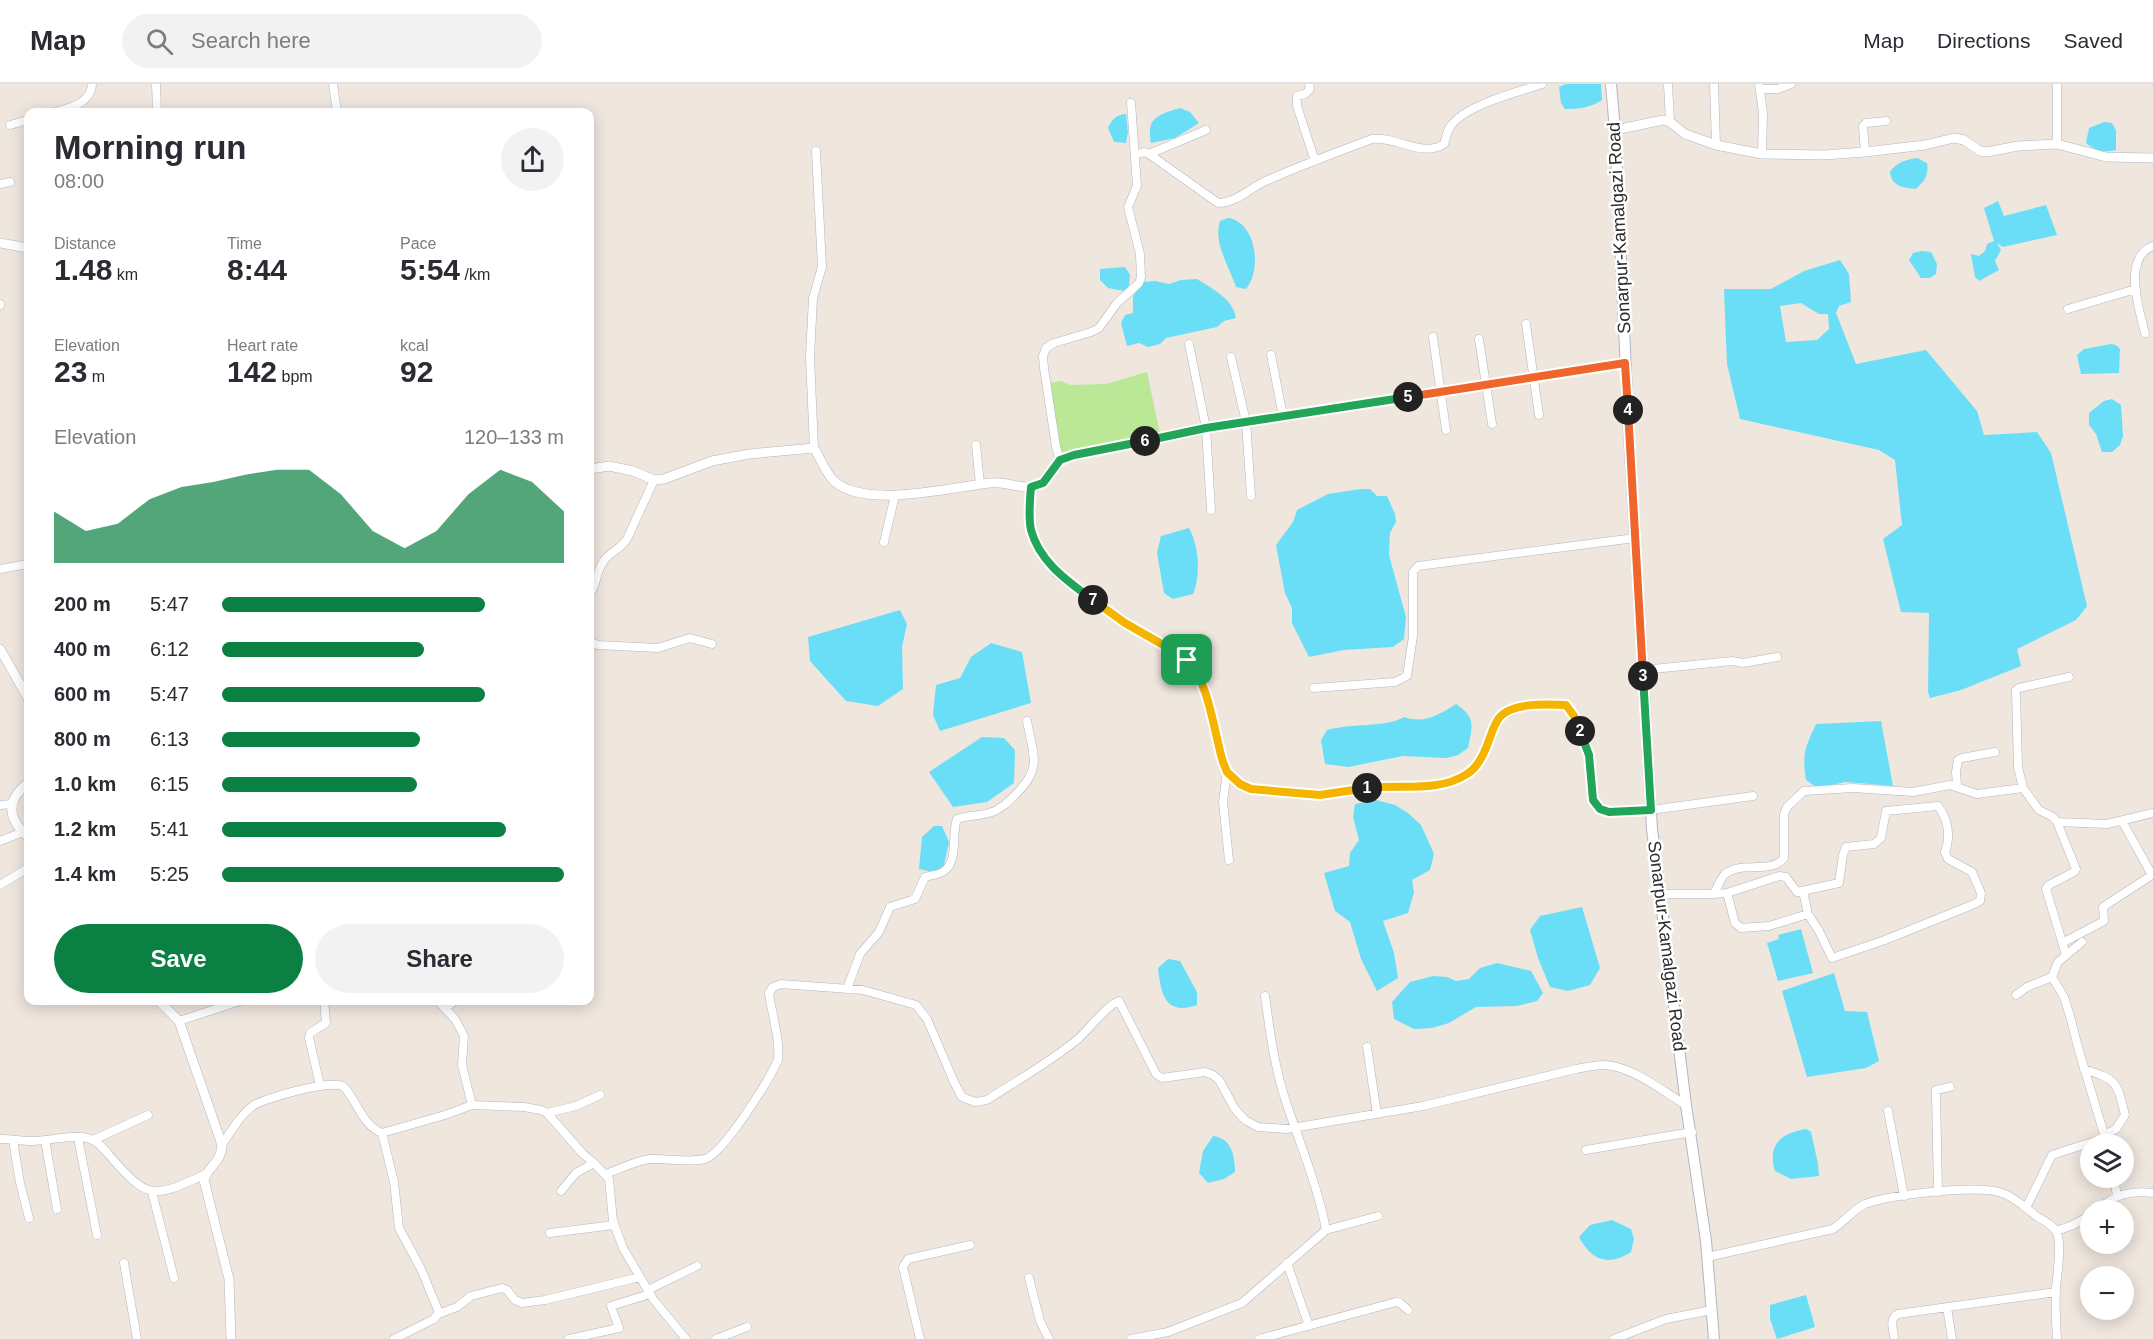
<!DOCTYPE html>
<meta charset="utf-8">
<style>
:root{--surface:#fff;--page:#f2f2f3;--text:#2b2b33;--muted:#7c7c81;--line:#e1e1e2;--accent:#0b8043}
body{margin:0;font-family:Helvetica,sans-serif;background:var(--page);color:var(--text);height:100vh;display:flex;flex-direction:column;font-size:22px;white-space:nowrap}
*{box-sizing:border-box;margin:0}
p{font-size:20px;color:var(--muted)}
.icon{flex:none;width:33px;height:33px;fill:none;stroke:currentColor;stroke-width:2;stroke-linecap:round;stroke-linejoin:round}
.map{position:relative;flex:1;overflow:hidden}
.side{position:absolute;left:24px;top:24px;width:570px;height:897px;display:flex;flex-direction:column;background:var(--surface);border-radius:12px;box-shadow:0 3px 15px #0003}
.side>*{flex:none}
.buttons{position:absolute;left:2080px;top:1050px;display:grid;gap:12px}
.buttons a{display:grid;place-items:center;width:54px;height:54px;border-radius:50%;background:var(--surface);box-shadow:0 3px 15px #0003;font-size:30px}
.pin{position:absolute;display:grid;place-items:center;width:51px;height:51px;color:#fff;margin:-26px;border-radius:12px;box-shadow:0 3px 9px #0006}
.km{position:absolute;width:30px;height:30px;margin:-15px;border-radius:50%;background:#222;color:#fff;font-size:16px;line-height:30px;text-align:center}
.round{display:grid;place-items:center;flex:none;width:63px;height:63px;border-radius:32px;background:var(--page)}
.overview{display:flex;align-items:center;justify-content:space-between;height:102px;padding:0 30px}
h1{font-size:33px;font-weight:600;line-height:45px}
.figures{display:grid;grid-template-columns:repeat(3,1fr);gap:9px;height:102px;padding:6px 30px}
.figures div{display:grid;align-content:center}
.figures b{font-size:30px;font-weight:600}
.figures small{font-size:16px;font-weight:400}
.figures p{font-size:16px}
.chart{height:168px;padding:12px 30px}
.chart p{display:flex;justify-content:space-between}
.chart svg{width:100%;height:108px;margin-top:6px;fill:var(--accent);opacity:.7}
.cta{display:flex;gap:12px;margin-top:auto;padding:12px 30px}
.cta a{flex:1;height:69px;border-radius:36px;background:var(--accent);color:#fff;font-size:24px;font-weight:600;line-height:69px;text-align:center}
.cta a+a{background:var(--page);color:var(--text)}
ul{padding:0 30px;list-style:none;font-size:20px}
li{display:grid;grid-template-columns:96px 72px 1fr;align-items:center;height:45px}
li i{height:15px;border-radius:8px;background:var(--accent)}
header{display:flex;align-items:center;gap:36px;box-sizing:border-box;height:84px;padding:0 30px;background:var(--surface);border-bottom:2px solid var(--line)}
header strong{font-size:28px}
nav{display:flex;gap:33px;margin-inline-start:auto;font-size:21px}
.search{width:420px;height:54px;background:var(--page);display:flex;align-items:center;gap:15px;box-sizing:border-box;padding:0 21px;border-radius:33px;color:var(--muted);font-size:22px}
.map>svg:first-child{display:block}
.green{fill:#bae897}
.water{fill:#6adef7;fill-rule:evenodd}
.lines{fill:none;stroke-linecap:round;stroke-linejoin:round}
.minor-casing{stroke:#b2b6c1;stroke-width:9}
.tertiary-casing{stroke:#b2b6c1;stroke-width:10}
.secondary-casing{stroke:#b2b6c1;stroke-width:12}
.minor{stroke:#fff;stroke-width:8}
.tertiary{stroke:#fff;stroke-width:9}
.secondary{stroke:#fff;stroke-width:10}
.split-1-casing{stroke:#fff;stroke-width:12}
.split-2-casing{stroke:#fff;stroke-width:12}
.split-3-casing{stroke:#fff;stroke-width:12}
.split-4-casing{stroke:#fff;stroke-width:12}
.split-5-casing{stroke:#fff;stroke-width:12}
.split-6-casing{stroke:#fff;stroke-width:12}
.split-7-casing{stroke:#fff;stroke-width:12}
.split-8-casing{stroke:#fff;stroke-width:12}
.split-1{stroke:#f5b400;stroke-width:8}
.split-2{stroke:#f5b400;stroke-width:8}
.split-3{stroke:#22a559;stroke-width:8}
.split-4{stroke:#f0652b;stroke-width:8}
.split-5{stroke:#f0652b;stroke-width:8}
.split-6{stroke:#22a559;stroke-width:8}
.split-7{stroke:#22a559;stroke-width:8}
.split-8{stroke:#f5b400;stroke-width:8}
.labels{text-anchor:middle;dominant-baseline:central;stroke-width:5;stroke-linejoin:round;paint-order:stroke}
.street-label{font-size:18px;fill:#2c2c2c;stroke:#fff}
</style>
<header>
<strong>Map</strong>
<div class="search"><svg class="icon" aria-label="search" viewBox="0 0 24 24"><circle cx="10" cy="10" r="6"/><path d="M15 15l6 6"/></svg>Search here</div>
<nav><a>Map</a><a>Directions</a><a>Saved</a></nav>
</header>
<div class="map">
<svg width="2153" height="1255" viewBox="0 0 2153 1255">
<rect width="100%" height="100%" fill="#efe6de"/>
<!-- green -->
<path class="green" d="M1147,288L1160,350L1062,372L1049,299L1060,297L1071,301L1106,300Z"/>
<!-- water -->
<path class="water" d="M1566,0H1601L1602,16C1590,24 1579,25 1565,25L1561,19L1559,3Z
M1180,24L1190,28L1199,39L1175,54L1151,59C1146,33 1158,31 1180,24Z
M1126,30L1128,48L1126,59L1114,58L1108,44C1112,35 1116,31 1126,30Z
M2104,38L2112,39L2116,47V66C2105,69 2095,67 2086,59L2089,44Z
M1917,74L1927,79C1929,91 1925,97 1916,105C1904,104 1891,102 1890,88C1897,78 1905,76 1917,74Z
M1998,117L2004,132L2046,121L2057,151L2003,163L1997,159L2001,166L1995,177L1999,186L1979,197L1975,193L1971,170L1979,172L1985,167L1987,160L1994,157L1984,124Z
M1228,134C1257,138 1262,187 1246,205L1236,203C1229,182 1213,159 1220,137Z
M1922,167L1931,168L1937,180L1936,190L1930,194H1921L1909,176L1913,169Z
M1840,176L1849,190L1851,218L1839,222L1836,229L1856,280L1926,266L1977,327L1984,351L2037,348L2051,369L2087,522L2076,536L2017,565L2021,582L1961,606L1930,614L1928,608L1929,529L1901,528L1883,455L1902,441L1895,376L1879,366L1740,335L1727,280L1724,205H1771L1804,187ZM1801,219L1819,230H1828L1829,245L1817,256L1786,258L1780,222Z
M1125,183L1130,191L1129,202L1124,207L1108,204L1100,196V185Z
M1197,195C1213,205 1233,215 1236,234L1224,237L1217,243L1166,254L1160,260L1148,263L1139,259L1127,262L1121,239L1125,231L1133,229V212L1144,198L1155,197L1169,200L1181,196Z
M2111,260L2116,261L2120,265L2119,289L2081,290L2077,271L2084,265Z
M2112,315L2121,321L2123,352L2120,361L2112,368H2102L2096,350L2089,341V329L2104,317Z
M1361,405H1370L1377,412H1387L1395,430L1396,438L1390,449L1389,471L1406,533L1404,555L1393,563L1344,566L1309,573L1292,539V524L1285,509L1276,461L1293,438L1297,426L1328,410Z
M1189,444C1199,462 1201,492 1193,510L1173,515L1164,509L1157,469L1161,452Z
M900,526L907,540L902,563L903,605L878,622L846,617L810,577L808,553Z
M991,559L1022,568L1031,619L940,647L933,631L936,601L960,594L971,573Z
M1456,620C1477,634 1472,643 1468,664L1458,671L1447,674L1403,672L1348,683L1325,680L1321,656L1327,646C1351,639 1385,644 1404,633C1424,640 1439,631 1456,620Z
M1881,637L1893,702L1846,698L1817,704L1806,696C1802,669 1805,664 1816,640Z
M982,653L1004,654L1015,666L1014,699L987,718L953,723L929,688Z
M1376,716L1395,721L1408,729L1421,741L1434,770L1430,786L1412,796L1414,808L1408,829L1383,837L1394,869L1398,894L1377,907L1361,875L1350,838L1335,827L1324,789L1349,782L1350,769L1359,756L1353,733L1355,720Z
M934,742H942L949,758L942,790L919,785L922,753Z
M1582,823L1600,884L1590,901L1568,907L1550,903L1538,874L1530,846L1540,832Z
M1801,845L1813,889L1778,897L1767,859L1779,855L1778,851Z
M1168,875L1180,877L1197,908V921C1165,932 1161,910 1158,884Z
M1497,879L1531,887L1543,909L1537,917L1517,922L1476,923L1449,939L1432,944L1414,945L1394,935L1392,918L1410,898L1433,892L1447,893L1456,897L1469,895L1480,884Z
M1834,889L1845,927L1867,928L1879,977L1866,984L1807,993L1782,907Z
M1806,1045L1811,1048L1818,1080L1819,1092L1791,1095L1775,1087C1767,1061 1781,1049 1806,1045Z
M1213,1052C1231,1054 1235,1071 1235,1088L1224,1095L1208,1099L1199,1089L1203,1067Z
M1612,1136L1631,1145L1634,1155L1631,1168C1608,1183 1591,1176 1579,1153L1590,1141Z
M1806,1211L1815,1243L1777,1255L1770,1235V1221Z"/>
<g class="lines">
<!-- minor casing -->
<g class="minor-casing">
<path id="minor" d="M156,0L157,28
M333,0L337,28
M1309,0L1310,5L1305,10L1297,12V22L1315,77
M1668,0L1670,38
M1714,0L1716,61
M1759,0L1763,29L1762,70
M2057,0V60
M1760,5H1778L1791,0
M55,28C70,24 91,19 92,0
M10,41L28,36
M1865,68L1863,42L1866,39L1886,37
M1149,70L1206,46
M1135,71L1144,68L1149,70L1218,119C1237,119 1250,103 1268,96C1302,81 1337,68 1372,55C1396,52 1423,74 1444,60C1446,54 1447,47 1450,43C1464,21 1518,8 1542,0
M0,100L10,98
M0,220V221
M2068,225L2136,205
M1526,240L1539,331
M2145,249C2139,225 2122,174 2153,162
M1433,253L1446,346
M1479,255L1492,340
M1189,260L1206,344L1211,426
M1271,271L1283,332
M1231,273L1246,338L1251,412
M976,361L980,400
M814,364L810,273L813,214L822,183L816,67
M1060,377L1056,363L1044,284L1043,272L1046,264L1054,259L1091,248L1099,244L1117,219L1139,199L1141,193L1140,170L1128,123L1137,102L1131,19
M1031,403L1029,433L1031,446L1037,462L1056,489L1125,539L1179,570L1191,580L1207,611L1219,667L1227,688L1240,700L1251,705L1320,711L1376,703L1432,702L1457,695L1469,689L1481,677L1500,633L1518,624L1542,620L1566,621L1574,632L1589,671L1593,716L1600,725L1609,728L1651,726L1753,712
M884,458L895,411
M0,485L28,480
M590,510C597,500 596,488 603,478C609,468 620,466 627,455L654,396
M590,557L597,561L658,564L690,554L712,560
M1643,586L1732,577L1743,579L1777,573
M2069,593L2019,604L2016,606L2018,683L2023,704L2039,726L2053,733L2057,738L2107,740L2153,729
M1314,604L1395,598L1407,592L1413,552V488L1418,482L1635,454
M1227,688L1223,718L1229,776
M1957,702L1956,688L1958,676L1962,674L1995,668
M0,721L13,720
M2057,738L2076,785L2074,788L2049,801L2046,805L2066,871
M0,757L23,748
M0,801L28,784
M1803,807L1808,830
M1660,810H1713C1718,804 1719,796 1725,790C1743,776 1769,791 1784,774V730L1787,723L1804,707L1853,704L1913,708L1950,701L1977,710L2023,704
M1713,810L1727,809L1779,792L1786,793L1797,808L1839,799L1843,771L1846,763L1874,760L1881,754L1886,727L1938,722C1948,735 1951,753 1945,768L1948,775L1972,788L1981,809L1980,817L1972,821L1885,856L1832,874L1819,847L1808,830L1769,842L1741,844L1735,839L1727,809
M2082,858L2058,878L2052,893L2064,913L2070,932L2079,967L2107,1060
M2062,859L2104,837L2103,823L2152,791L2122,737
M847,905L860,870L879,848L890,823L915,815L925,793C931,791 939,791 944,787C959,777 951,750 957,735C967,731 979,732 989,729C1000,726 1008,718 1016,710C1043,684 1033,671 1027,637
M2016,911L2027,903L2052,893
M437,916L455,935L464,952L462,981L472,1021
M446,924L456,916
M179,937L243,916
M1367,963L1377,1030
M2084,985C2117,996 2117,997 2125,1031L2116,1045L2104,1051
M320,1001L309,954L310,949L326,939L324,916
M1888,1027L1904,1112
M547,1029L576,1022L600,1011
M382,1049L394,1098L399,1144L421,1185L438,1226V1230L434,1235L394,1255
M78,1054L97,1151
M0,1055C11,1055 22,1057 32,1057C50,1057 70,1050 87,1054C97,1056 103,1064 109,1071C148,1116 152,1115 206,1090
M13,1056L20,1099L29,1134
M45,1056L57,1125
M93,1056L148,1031
M222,1061C231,1047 241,1030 254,1021C266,1014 334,994 344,1003C357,1017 363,1042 382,1049L445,1031L472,1021L524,1023L541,1026L547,1029L583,1070L594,1079L609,1095L613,1137L623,1164L653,1215L686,1255
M1586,1066L1692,1048
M606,1090C620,1085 635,1077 650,1075C668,1074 687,1079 705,1075C724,1069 769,996 778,976C780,953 772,932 769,909L773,903L781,900L863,906L916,921L927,935L955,1000L962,1013L975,1018L987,1016C1018,996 1050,978 1078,955C1088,946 1108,920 1119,917L1156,990L1162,994L1205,988L1213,991L1219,996L1235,1025L1245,1036L1258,1043L1286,1045L1423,1022L1576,985C1586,983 1596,981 1605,981C1634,983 1662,1007 1686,1021
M2114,1094L2117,1112
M561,1107L576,1089L594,1079
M152,1108L174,1194
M1938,1108L1936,1010V1006L1950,1003
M2026,1124L2052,1071L2105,1054
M2097,1126C2114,1111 2130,1106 2153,1109
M1326,1146L1378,1132
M2056,1147L2073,1141L2091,1131
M550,1149L614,1141
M1707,1173L1833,1145C1844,1138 1854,1125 1865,1120C1890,1111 1977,1100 2002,1109C2014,1113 2026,1124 2036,1132C2043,1136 2053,1141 2057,1149C2062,1161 2057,1191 2056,1204C2055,1221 2056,1239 2057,1255
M124,1179L137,1255
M1287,1179L1309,1242
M1029,1194L1040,1237L1049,1255
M648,1206L697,1182
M1947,1223L1952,1255
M438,1230L457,1223L471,1212L502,1204L507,1206L515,1216L522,1219L545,1216L640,1193
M1894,1252C1893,1244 1889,1235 1898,1230L2056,1208
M569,1255L619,1244L611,1222L650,1210
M716,1255L747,1243
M920,1255L903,1183L908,1175L970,1161
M1131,1255L1168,1248L1242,1219L1326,1146C1318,1103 1301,1062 1287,1021C1275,986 1270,949 1265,912
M1259,1255L1396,1218L1400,1219L1408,1226
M1614,1255L1666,1235L1712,1226"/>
</g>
<!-- tertiary casing -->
<g class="tertiary-casing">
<path id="tertiary" d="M1615,46L1663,36L1670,38L1685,50L1716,61L1762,70L1824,71L1865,68L1925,61L1954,54L1964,56L1980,67L1987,68L2018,62L2057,60L2106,73L2153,74
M0,159L28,164
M590,385L609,382L633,387L654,396L664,395L712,377L749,370L814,364C820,374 825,387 833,396C862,426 953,403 990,399C1004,397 1018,404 1031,403C1047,402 1049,384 1061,376C1064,374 1070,373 1074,371L1206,344L1625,279
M0,565L28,614
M28,699C5,717 8,735 28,753
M158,916L179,937L222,1061C221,1080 209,1080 204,1096L229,1195L231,1255"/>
</g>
<!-- secondary casing -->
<g class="secondary-casing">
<path id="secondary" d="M1611,0L1615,46L1628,332L1652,745L1686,1021L1706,1157L1714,1255"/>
</g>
<!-- minor -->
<use href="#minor" class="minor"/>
<!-- tertiary -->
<use href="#tertiary" class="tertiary"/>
<!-- secondary -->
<use href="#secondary" class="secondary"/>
</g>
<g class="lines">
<!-- split-1 casing -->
<g class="split-1-casing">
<path id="split-1" d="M1187,576C1209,597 1214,649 1223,678L1227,688L1240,700L1251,705L1320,711L1367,704"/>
</g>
<!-- split-2 casing -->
<g class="split-2-casing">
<path id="split-2" d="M1367,704C1400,700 1438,709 1467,690C1477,684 1482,674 1486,664C1490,655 1493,642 1499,634C1512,618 1548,620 1566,621L1574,632L1580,647"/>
</g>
<!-- split-3 casing -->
<g class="split-3-casing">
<path id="split-3" d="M1580,647L1589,671L1593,716L1600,725L1609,728L1651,726L1643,592"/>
</g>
<!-- split-4 casing -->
<g class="split-4-casing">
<path id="split-4" d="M1628,326L1643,592"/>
</g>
<!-- split-5 casing -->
<g class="split-5-casing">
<path id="split-5" d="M1408,313L1625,279L1628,326"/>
</g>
<!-- split-6 casing -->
<g class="split-6-casing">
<path id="split-6" d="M1145,357L1206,344L1408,313"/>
</g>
<!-- split-7 casing -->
<g class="split-7-casing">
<path id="split-7" d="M1093,516C1068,497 1040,479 1031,446C1028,432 1030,417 1031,403L1043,399L1060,376L1074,371L1145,357"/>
</g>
<!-- split-8 casing -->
<g class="split-8-casing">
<path id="split-8" d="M1093,516L1125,539L1179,570L1187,576"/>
</g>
<!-- split-1 -->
<use href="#split-1" class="split-1"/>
<!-- split-2 -->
<use href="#split-2" class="split-2"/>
<!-- split-3 -->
<use href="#split-3" class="split-3"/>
<!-- split-4 -->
<use href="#split-4" class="split-4"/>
<!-- split-5 -->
<use href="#split-5" class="split-5"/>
<!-- split-6 -->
<use href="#split-6" class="split-6"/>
<!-- split-7 -->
<use href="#split-7" class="split-7"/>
<!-- split-8 -->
<use href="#split-8" class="split-8"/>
</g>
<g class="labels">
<!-- street labels -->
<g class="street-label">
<text transform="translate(1619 144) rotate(-93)">Sonarpur-Kamalgazi Road</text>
<text transform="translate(1667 862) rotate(83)">Sonarpur-Kamalgazi Road</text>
</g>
</g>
</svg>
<div class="buttons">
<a><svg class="icon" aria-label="layers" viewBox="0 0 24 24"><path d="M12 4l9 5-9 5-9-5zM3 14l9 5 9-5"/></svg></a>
<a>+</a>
<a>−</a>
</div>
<div class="pin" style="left:1187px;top:576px;background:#1e9e55"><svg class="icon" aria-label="arrive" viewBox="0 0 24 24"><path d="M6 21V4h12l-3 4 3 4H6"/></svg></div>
<b class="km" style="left:1367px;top:704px">1</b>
<b class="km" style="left:1580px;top:647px">2</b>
<b class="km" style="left:1643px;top:592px">3</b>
<b class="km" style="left:1628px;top:326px">4</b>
<b class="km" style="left:1408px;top:313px">5</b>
<b class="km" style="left:1145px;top:357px">6</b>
<b class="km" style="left:1093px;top:516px">7</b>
<section class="side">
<div class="overview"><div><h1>Morning run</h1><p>08:00</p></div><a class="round"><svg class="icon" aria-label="share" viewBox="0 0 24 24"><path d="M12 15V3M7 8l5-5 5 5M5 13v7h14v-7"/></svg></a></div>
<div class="figures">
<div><p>Distance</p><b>1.48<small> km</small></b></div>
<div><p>Time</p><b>8:44</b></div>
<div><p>Pace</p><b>5:54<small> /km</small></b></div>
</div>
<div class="figures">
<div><p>Elevation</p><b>23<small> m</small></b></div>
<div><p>Heart rate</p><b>142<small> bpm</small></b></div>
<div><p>kcal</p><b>92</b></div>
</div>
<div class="chart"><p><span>Elevation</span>120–133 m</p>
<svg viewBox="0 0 160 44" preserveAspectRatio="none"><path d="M0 44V23L10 31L20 28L30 18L40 13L50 11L60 8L70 6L80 6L90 16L100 31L110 38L120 31L130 16L140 6L150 11L160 23V44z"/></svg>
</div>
<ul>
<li><b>200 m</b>5:47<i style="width:77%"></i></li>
<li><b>400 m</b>6:12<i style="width:59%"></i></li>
<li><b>600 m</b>5:47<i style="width:77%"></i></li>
<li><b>800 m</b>6:13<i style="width:58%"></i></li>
<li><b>1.0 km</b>6:15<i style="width:57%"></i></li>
<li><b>1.2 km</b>5:41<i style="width:83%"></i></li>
<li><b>1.4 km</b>5:25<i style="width:100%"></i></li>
</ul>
<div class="cta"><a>Save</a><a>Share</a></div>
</section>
</div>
